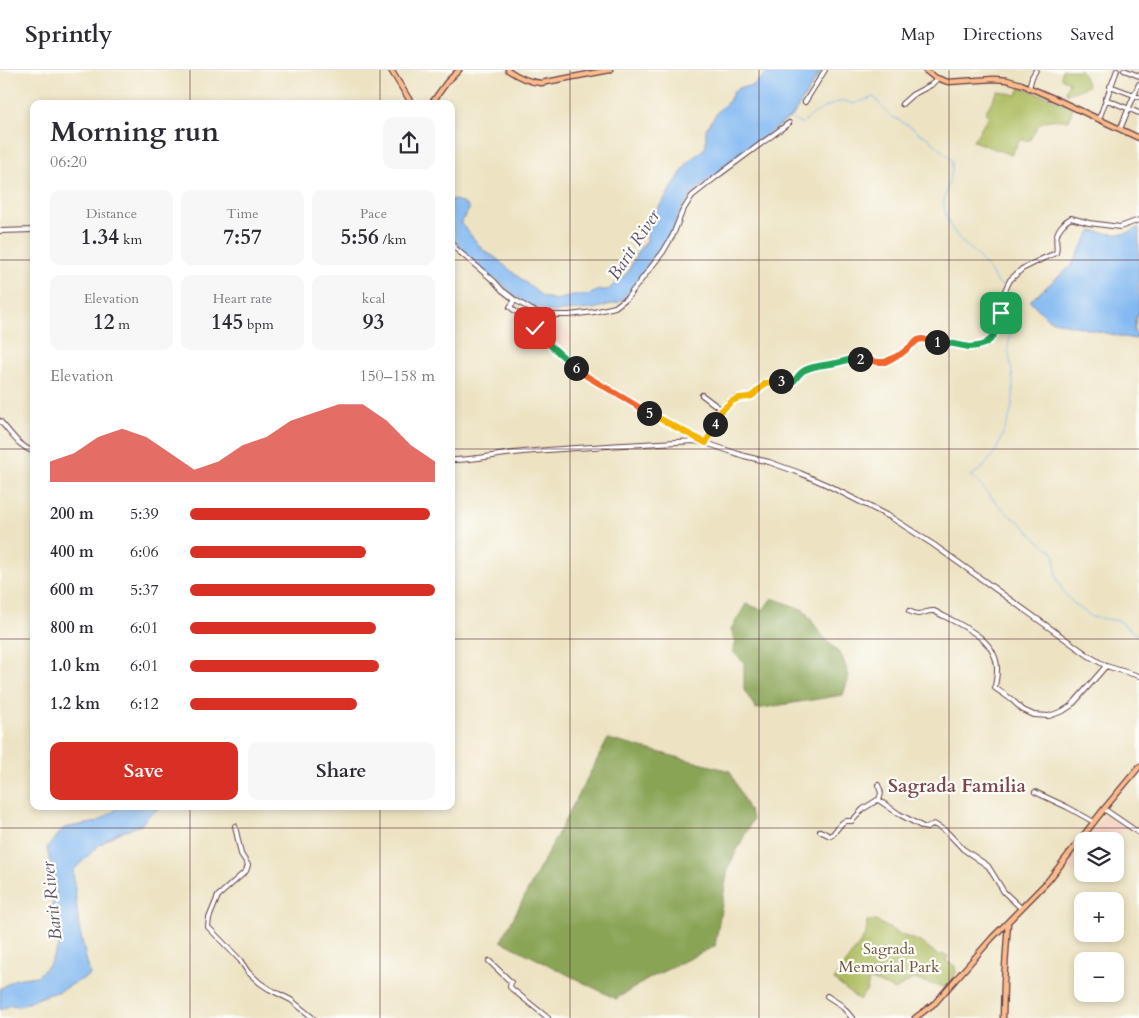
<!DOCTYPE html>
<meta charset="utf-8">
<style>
:root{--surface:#fff;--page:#f7f7f7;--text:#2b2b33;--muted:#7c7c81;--line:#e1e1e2;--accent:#d93025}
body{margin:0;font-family:Cardo,serif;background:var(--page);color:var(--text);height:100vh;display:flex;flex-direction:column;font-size:19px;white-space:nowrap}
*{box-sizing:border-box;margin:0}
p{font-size:16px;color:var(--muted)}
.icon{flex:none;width:28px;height:28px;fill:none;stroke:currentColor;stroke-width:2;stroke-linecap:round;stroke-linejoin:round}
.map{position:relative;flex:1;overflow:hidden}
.sheet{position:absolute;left:30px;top:30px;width:425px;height:710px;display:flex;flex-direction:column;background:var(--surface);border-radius:10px;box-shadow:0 2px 8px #0003}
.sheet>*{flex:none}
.fabs{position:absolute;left:1074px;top:762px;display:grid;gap:10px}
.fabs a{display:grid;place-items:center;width:50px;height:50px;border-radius:10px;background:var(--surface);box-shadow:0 2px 8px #0003;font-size:25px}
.pin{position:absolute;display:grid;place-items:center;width:42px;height:42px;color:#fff;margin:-21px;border-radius:10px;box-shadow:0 2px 8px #0006}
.km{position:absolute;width:25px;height:25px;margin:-12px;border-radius:50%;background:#222;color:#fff;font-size:14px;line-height:25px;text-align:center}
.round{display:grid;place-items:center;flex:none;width:52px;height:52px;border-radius:10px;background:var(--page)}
.summary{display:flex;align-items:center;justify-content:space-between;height:85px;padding:0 20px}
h1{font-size:28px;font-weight:700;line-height:38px}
.stats{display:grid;grid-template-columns:repeat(3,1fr);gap:8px;height:85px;padding:5px 20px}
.stats div{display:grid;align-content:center;border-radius:10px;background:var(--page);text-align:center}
.stats b{font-size:21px;font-weight:700}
.stats small{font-size:14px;font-weight:400}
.stats p{font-size:14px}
.chart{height:140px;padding:10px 20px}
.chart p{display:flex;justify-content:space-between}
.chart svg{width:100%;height:90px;margin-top:5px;fill:var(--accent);opacity:.7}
.button{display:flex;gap:10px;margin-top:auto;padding:10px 20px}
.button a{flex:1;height:58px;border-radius:10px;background:var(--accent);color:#fff;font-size:20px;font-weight:700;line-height:58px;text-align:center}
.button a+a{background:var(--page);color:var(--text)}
ul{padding:0 20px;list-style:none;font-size:16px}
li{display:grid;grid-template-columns:80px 60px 1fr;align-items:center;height:38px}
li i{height:12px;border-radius:6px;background:var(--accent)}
header{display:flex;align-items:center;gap:30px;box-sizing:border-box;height:70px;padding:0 25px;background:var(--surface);border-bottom:1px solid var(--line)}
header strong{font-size:24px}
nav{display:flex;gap:28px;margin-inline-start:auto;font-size:18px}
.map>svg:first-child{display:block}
.built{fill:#f5d2c2}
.green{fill:#adbc5f;stroke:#7c6e45}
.forest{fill:#8aa456;stroke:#6a6240}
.water{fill:#83b9f2;stroke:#666c8e}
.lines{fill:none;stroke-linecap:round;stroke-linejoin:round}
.stream{stroke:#83b9f2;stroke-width:1}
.minor-casing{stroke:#623c42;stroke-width:6}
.major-casing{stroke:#623c42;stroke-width:7}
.minor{stroke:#fff;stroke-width:4}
.major{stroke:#fbbb8c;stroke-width:4.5}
.split-1-casing{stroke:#fff;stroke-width:10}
.split-2-casing{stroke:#fff;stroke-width:10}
.split-3-casing{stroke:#fff;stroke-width:10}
.split-4-casing{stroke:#fff;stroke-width:10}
.split-5-casing{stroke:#fff;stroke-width:10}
.split-6-casing{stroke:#fff;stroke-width:10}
.split-7-casing{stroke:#fff;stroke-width:10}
.split-1{stroke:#22a559;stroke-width:6}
.split-2{stroke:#f0652b;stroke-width:6}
.split-3{stroke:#22a559;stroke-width:6}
.split-4{stroke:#f5b400;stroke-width:6}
.split-5{stroke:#f5b400;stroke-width:6}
.split-6{stroke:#f0652b;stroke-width:6}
.split-7{stroke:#22a559;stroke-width:6}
.grid{fill:none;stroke:#4a1f2b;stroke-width:1;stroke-opacity:0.55}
.labels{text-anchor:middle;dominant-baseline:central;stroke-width:4.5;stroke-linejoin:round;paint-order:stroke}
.park-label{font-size:16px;fill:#6d563d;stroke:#fdfcf7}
.water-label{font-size:18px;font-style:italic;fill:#5e5571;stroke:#fdfcf7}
.quarter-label{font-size:19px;font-weight:bold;fill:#7a484b;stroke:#fdfcf7}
</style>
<header>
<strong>Sprintly</strong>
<nav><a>Map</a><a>Directions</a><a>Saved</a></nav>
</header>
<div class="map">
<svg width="1139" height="948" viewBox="0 0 1139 948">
<rect width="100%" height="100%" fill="#fdfcf7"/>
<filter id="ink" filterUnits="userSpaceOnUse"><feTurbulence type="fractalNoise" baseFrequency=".02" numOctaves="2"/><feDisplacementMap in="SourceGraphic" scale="10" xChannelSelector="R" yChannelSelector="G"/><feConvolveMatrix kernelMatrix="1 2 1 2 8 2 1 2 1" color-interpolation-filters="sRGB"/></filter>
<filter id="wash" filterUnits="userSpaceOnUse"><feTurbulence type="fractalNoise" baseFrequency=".0096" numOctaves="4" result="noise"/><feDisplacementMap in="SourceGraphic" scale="20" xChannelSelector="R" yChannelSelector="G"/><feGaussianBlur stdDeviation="1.12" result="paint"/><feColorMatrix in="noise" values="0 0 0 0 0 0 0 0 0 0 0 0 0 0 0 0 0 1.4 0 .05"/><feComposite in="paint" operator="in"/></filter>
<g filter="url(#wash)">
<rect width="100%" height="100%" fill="#ede3c3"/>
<!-- built -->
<path class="built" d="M562,255L572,269L559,282L542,264L552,256Z
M1106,743L1125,758L1115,771H1084Z
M1082,773V798L1077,805L1065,796Z"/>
<!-- green -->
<path class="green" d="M1062,0H1081L1088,16C1081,19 1074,22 1067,24L1066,20L1069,12L1061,8Z
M1020,17L1049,27L1073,38L1069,51C1059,49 1045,48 1038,56C1035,60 1032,66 1030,70H1020L1011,85L973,71L989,46L985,43L998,21L1017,25Z
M867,851H876L902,865L921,872L939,886L943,884L948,886L946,891L955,896L956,903L946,918L913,909L895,920L869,909L867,920L859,930L834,910L866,864Z"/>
<!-- forest -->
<path class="forest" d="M772,528L804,540L821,564L842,586L849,606L843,625L756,639L744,620V593L732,581L736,573L731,559L746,534L763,540Z
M608,669L730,701L753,749L728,798L715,876L650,908L616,929L501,871Z"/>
<!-- water -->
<path class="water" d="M784,0H822L793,45L753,76L721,98L722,101C709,110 696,119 687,131C675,146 672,176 655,184L636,215L620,232L593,239L548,242L536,240L514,225L498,210L488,205L467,185L451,168V129L461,132L470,138L461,153L483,180L496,188L505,196L542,226L555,230L564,228L572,225H588L600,220H608L628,202L638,181L647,171V164L646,157L689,91L706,77V59L719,40L729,31L734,21L741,17L752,16L767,3L781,2Z
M1139,157V242L1136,248L1134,262L1138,264L1136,269L1123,267L1049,250L1030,231L1071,196L1091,161C1103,162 1116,166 1128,163C1132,162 1135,159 1139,157Z
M121,736H162L148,746L141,755L116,764L98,776L73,801L79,858L90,905L58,922L49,924L20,936L11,935L0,940V919L15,909L37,906L49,895L62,869L56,850L53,835L50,841L56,822L47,778L64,758L97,752Z"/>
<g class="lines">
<!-- stream -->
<path class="stream" d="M791,48L800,54H802L813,44L834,33L845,31L853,34L874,27L880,35L891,46L913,58L917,62L927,67L951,89L952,92V99L944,130V135L946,146L952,159L962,172L974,182L991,202L997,212L1004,217
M1007,220L1014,236L1008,278L1013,310V327L1012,337L1009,348L1000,372L995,382L983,398L971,406V407L976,410L988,424L1011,447L1020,452L1036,469L1051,480L1055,486L1056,503L1057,509L1064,523L1073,533L1092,547L1119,551L1139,566"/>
</g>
</g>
<g filter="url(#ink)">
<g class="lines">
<!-- minor casing -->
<g class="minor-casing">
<path id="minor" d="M1124,0L1139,6
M1110,16L1139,27
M1029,18L1032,7L1036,0
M1105,29L1139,43
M805,32L825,0
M902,34L912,25L931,15L937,9
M1099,49L1117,0
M1120,59L1139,14
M0,161L34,160
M451,172L456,179L494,211L502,220L515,230L532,240L544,245H569L594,242L615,237L627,228L663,182L673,165L682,142L692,126L720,104L789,53
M515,230L510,237C520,245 531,253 540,262C549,273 557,284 569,292C609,324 656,346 700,371
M702,325L722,340
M0,351C12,364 17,375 34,382
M706,373L713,360L719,343L735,328L748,327L752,326L766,313L777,311L792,312L796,310L804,300L825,294L836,293L852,288L862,289L877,293L885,292L901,284L915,272L920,269L933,272L954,273L969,277H978L986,274L999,257L1001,243V229L1010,210L1022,199L1044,188L1056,183C1058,177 1055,171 1057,165C1058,159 1065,151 1071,148L1089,153L1120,157L1139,150
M451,390C475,390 499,384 523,382C580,377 638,374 695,371L706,373L744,386L769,392L800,403L827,415L892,448L934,475L1089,586L1106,596L1139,606
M909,541C921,548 924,540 934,541C958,554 998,568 997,600C997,606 996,611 995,616V618L1011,629L1023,640L1034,645L1049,646L1063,641L1072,635L1106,596
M878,715C881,721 882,724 879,729L880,731L899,744L923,757L927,758L934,754L947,762L963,779L988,796L1004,822L1021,838
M1035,722L1067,737L1094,752
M1104,739L1139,763
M235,756L241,784L248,795L246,801L218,826L209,848L208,857L240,890L248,902L260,913L269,919L291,930L313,948
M820,761L830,766L832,765L842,753L845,751H852L863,739L879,729
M489,891L511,912L510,917L512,919L548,948
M827,926L841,935L852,948"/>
</g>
<!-- major casing -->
<g class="major-casing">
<path id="major" d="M391,0L412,34
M508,0C518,7 529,12 541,13L610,0
M925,0L934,7L948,12L994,9L1007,10L1021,14L1060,31L1139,68
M431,34L447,12L459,0
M915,948L935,933L992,868L1048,811L1104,739L1139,697
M1003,948L1004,912L1008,852"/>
</g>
<!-- minor -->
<use href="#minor" class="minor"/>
<!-- major -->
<use href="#major" class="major"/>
</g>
</g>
<g class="lines" filter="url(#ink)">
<!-- split-1 casing -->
<g class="split-1-casing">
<path id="split-1" d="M937,272L954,274L969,277L978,276L984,274L990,270L999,257L1001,243"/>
</g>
<!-- split-2 casing -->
<g class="split-2-casing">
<path id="split-2" d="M860,289L878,292H885L901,284L918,270L922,269L937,272"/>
</g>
<!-- split-3 casing -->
<g class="split-3-casing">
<path id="split-3" d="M781,311H794C797,308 800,302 805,300C815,295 826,295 836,293C845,292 851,287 860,289"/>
</g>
<!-- split-4 casing -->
<g class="split-4-casing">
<path id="split-4" d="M715,354L719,343L732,331L739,328L748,327L752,326L766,313L781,311"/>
</g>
<!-- split-5 casing -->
<g class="split-5-casing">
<path id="split-5" d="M649,343L706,373L715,354"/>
</g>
<!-- split-6 casing -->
<g class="split-6-casing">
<path id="split-6" d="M576,298L588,307L649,343"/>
</g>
<!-- split-7 casing -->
<g class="split-7-casing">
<path id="split-7" d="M535,258L550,275L576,298"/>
</g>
<!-- split-1 -->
<use href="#split-1" class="split-1"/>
<!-- split-2 -->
<use href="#split-2" class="split-2"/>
<!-- split-3 -->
<use href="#split-3" class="split-3"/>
<!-- split-4 -->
<use href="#split-4" class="split-4"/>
<!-- split-5 -->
<use href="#split-5" class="split-5"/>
<!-- split-6 -->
<use href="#split-6" class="split-6"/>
<!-- split-7 -->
<use href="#split-7" class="split-7"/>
</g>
<!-- grid -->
<path class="grid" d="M190,0V34M380,0V34M570,0V948M759,0V948M949,0V948M0,190H34M451,190H1139M0,379H34M451,379H1139M0,569H34M451,569H1139M190,736V948M380,736V948M0,758H1139"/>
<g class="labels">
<!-- park labels -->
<g class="park-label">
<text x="889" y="879">Sagrada<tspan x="889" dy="18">Memorial Park</tspan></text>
</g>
<!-- water labels -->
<g class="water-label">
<text transform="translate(634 175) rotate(-57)">Barit River</text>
<text transform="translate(52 831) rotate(-96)">Barit River</text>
</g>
<!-- quarter labels -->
<g class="quarter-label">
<text x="957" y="716">Sagrada Familia</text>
</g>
</g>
</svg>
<div class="fabs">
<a><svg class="icon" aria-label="layers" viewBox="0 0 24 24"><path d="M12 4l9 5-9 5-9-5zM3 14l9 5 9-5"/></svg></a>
<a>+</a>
<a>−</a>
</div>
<div class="pin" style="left:1001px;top:243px;background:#1e9e55"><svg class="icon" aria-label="arrive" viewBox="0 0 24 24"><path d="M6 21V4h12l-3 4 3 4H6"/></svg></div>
<div class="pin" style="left:535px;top:258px;background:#d93025"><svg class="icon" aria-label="check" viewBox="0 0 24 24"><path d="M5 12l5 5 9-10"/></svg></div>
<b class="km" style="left:937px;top:272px">1</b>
<b class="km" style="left:860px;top:289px">2</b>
<b class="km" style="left:781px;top:311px">3</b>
<b class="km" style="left:715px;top:354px">4</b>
<b class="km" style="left:649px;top:343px">5</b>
<b class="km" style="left:576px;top:298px">6</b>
<section class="sheet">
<div class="summary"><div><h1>Morning run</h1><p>06:20</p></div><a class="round"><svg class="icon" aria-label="share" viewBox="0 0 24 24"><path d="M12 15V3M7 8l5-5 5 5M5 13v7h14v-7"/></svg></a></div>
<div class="stats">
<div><p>Distance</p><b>1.34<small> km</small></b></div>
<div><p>Time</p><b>7:57</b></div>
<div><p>Pace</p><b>5:56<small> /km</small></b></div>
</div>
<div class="stats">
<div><p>Elevation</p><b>12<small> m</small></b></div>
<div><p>Heart rate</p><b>145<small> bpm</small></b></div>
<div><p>kcal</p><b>93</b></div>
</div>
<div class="chart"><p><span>Elevation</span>150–158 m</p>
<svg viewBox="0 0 160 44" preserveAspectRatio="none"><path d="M0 44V34L10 30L20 22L30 18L40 22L50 30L60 38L70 34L80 26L90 22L100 14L110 10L120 6L130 6L140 14L150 26L160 34V44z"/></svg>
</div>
<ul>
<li><b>200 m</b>5:39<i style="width:98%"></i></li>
<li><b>400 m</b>6:06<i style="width:72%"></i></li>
<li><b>600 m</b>5:37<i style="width:100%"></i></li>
<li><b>800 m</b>6:01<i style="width:76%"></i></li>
<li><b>1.0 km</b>6:01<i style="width:77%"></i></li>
<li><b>1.2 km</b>6:12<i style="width:68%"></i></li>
</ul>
<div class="button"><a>Save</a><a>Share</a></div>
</section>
</div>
